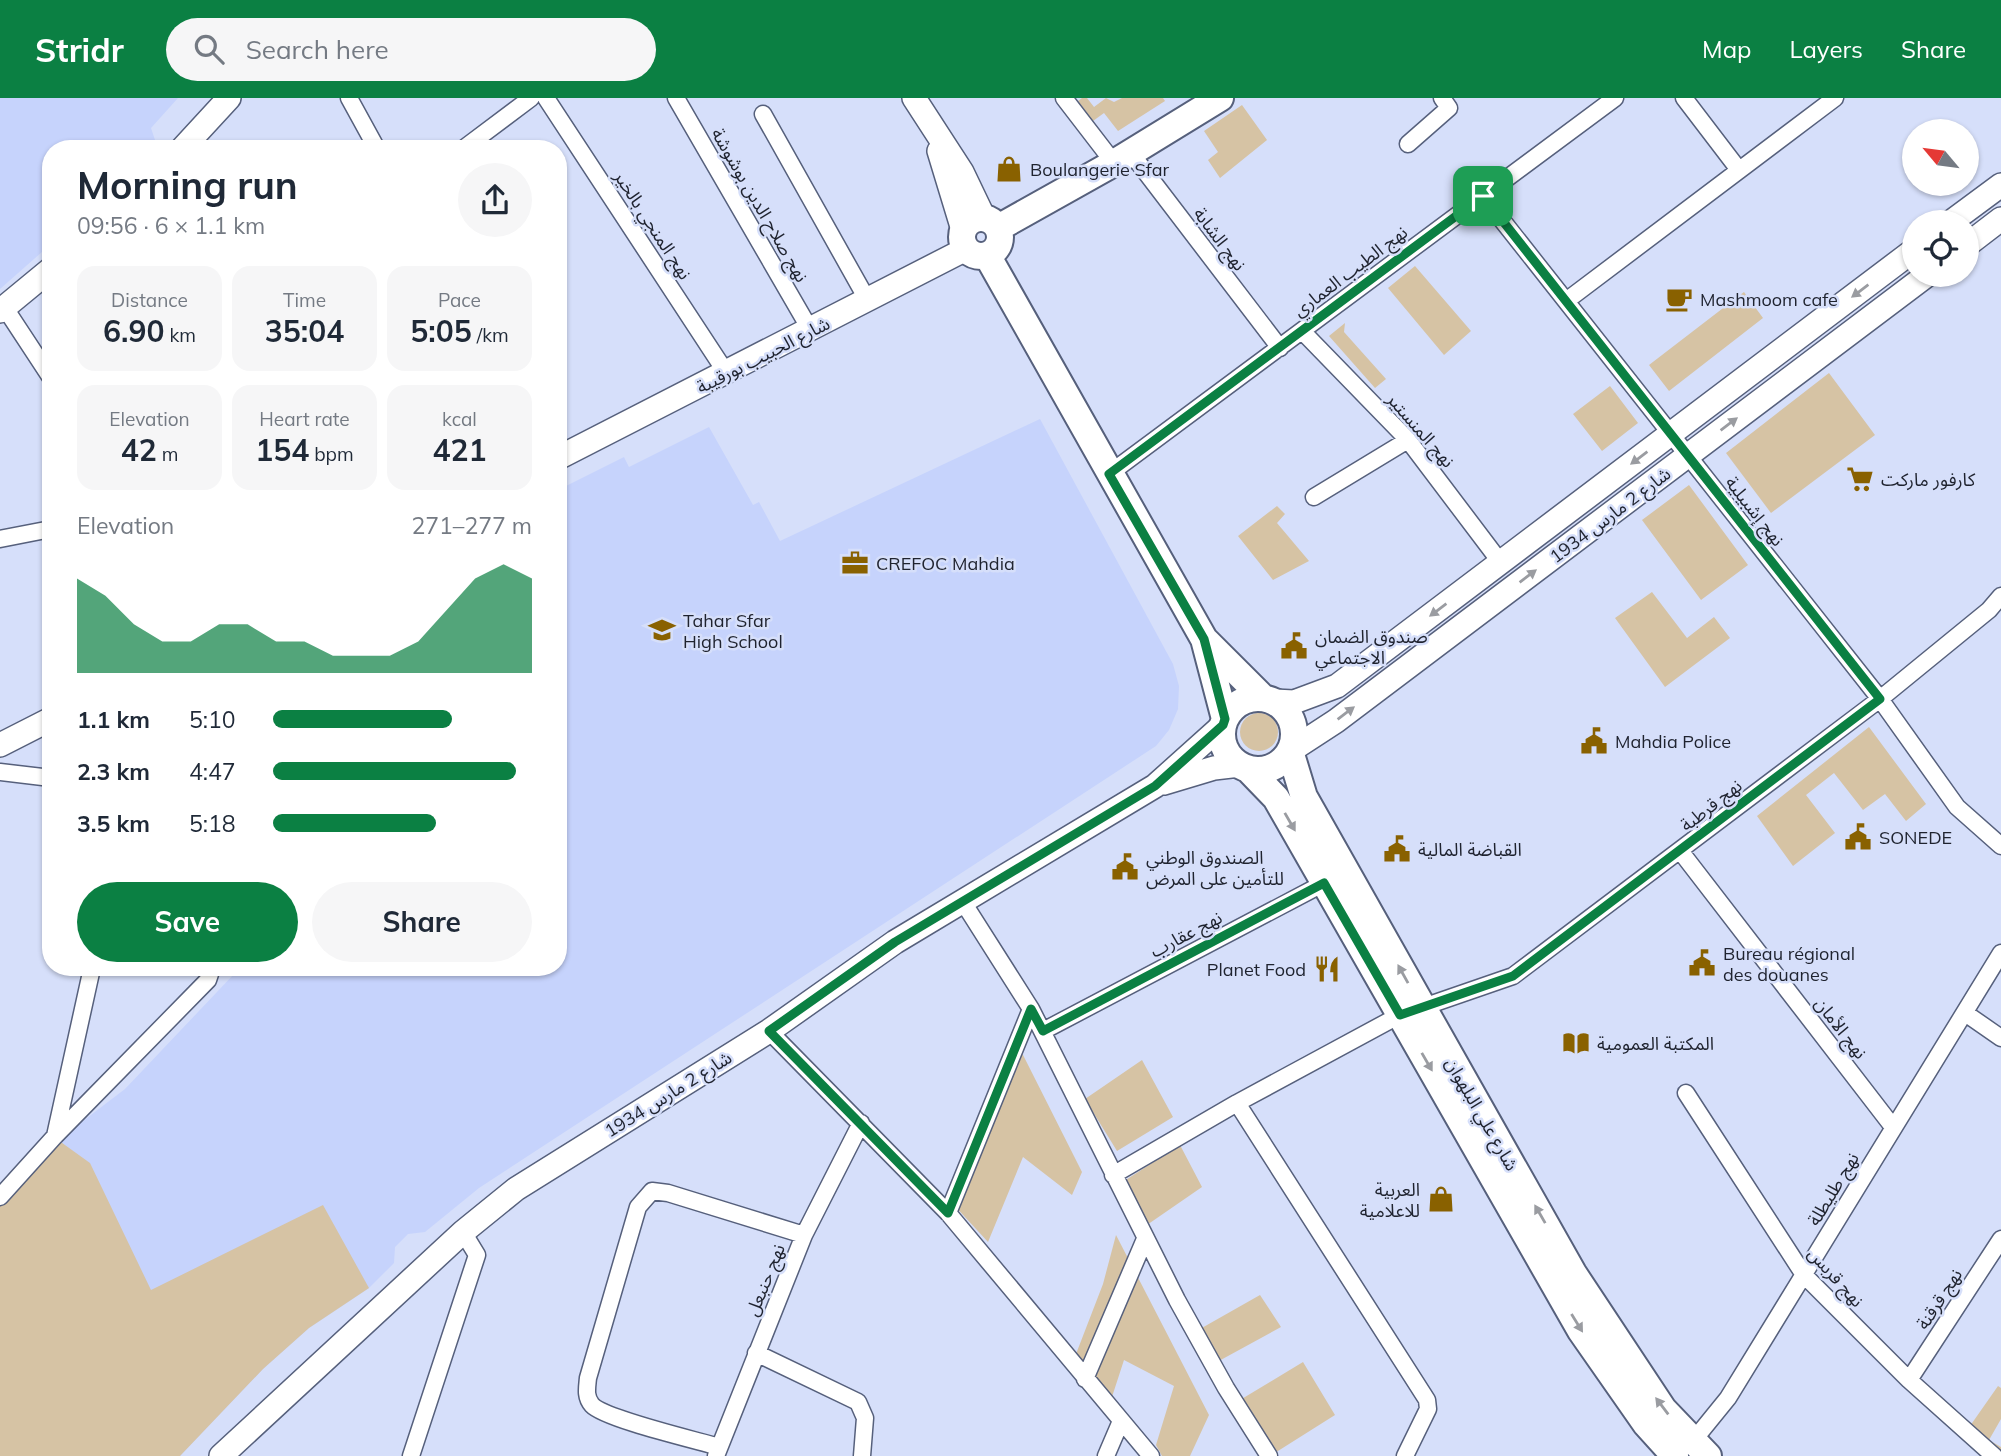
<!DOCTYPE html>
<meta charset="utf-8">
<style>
:root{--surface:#fff;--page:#f6f6f7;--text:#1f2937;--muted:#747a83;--accent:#0b8043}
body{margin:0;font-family:Mulish,"Noto Sans Arabic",sans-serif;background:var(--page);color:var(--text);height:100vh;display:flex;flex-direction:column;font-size:26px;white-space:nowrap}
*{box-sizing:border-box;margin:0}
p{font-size:23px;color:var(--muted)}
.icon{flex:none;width:38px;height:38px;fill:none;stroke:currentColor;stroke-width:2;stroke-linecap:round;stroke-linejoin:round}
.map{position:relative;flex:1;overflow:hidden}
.drawer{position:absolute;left:42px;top:42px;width:525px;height:836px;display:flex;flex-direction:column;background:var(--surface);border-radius:28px;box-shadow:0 2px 5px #0004}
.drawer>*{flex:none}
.needle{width:46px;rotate:299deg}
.controls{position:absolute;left:1902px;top:21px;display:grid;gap:14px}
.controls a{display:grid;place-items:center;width:77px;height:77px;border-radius:50%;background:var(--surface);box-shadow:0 2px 5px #0004;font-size:35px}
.pin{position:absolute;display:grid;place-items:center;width:60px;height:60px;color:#fff;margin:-30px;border-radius:14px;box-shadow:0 4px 10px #0006}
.round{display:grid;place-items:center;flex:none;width:74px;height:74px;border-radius:37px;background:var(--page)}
.headline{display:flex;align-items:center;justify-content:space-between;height:119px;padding:0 35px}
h1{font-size:38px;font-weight:700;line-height:52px}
.metrics{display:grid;grid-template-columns:repeat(3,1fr);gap:10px;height:119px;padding:7px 35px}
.metrics div{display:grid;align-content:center;border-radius:18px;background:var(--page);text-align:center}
.metrics b{font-size:30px;font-weight:700}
.metrics small{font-size:19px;font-weight:400}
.metrics p{font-size:19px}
.chart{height:196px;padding:14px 35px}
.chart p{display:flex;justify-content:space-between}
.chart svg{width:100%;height:126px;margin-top:7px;fill:var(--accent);opacity:.7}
.primary-button{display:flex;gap:14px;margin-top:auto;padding:14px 35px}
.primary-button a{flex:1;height:80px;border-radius:42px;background:var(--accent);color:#fff;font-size:28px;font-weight:700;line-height:80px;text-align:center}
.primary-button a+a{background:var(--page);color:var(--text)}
ul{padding:0 35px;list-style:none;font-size:23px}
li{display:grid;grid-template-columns:112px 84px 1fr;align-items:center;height:52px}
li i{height:18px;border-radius:9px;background:var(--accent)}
header{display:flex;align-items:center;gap:42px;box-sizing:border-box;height:98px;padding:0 35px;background:var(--accent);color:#fff}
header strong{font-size:33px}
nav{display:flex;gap:38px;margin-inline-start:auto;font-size:24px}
.search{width:490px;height:63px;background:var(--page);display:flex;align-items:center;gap:18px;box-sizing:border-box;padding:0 24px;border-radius:38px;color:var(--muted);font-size:26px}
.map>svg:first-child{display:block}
.built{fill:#c6d3fc}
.green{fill:#d6c3a4}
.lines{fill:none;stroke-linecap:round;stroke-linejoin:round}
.street-casing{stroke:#56607c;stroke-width:19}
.secondary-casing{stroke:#56607c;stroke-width:26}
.primary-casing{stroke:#56607c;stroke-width:30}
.street{stroke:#fff;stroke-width:16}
.secondary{stroke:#fff;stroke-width:23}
.primary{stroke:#fff;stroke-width:26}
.oneway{fill:#9a9ca1}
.route-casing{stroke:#fff;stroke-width:14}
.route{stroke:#0b8043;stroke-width:9}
.labels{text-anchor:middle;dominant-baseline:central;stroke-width:5;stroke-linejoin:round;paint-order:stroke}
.poi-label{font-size:18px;fill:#1f232f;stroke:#d6dffa;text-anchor:start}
.street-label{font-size:18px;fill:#1f232f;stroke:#d6dffa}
</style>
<header>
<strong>Stridr</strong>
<div class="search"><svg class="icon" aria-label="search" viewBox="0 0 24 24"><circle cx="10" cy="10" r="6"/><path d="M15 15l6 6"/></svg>Search here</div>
<nav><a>Map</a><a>Layers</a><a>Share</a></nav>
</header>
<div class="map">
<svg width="2001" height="1358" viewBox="0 0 2001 1358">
<rect width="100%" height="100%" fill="#d6dffa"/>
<!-- built -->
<path class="built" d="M0,0H178L151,30L158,51H51V146L0,191Z
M1040,321L1173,566L1179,588L1178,611L1169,632L1156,648L479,1090L425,1134L408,1136L395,1149L394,1165L369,1190L309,1230L263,1271L180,1358H0V1108L58,1042L125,991L235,875L232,870H558V392L624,359L629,369L709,329L753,407L759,404L780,443Z"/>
<!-- green -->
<path class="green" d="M1082,0H1087L1094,9L1106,0L1114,4L1122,0H1163L1165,3L1118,33L1104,15L1093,23L1078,3Z
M1242,7L1267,42L1220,80L1208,62L1218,54L1204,33Z
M1415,168L1471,233L1444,257L1388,190Z
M1744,194L1763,220L1669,293L1649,267Z
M1345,225L1344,234L1386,281L1375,290L1329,238Z
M1829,275L1875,337L1771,415L1726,355Z
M1610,288L1638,325L1602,353L1573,316Z
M1689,387L1748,467L1701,502L1642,422Z
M1277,408L1285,416L1277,425L1309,463L1273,482L1238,438Z
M1652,494L1687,540L1714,519L1730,540L1665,589L1615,520Z
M1240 634a19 19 0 1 1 38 0a19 19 0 1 1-38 0Z
M1869,629L1926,706L1906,723L1885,696L1863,712L1834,675L1806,697L1835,735L1793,768L1757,718Z
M1020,951L1082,1074L1072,1097L1023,1059L988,1144L953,1106Z
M1142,962L1173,1019L1117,1053L1085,1001Z
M58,1042L90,1065L151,1192L323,1107L369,1190L309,1230L263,1271L180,1358H0V1108Z
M1180,1047L1202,1089L1144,1129L1121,1085Z
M1116,1137L1209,1317L1190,1358H1162L1156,1347L1174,1288L1124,1262L1110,1305L1076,1256L1103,1186Z
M1260,1197L1281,1229L1217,1264L1200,1231Z
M1303,1264L1335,1317L1270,1358L1240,1302Z
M1998,1288L2001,1290V1321L1989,1342L2001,1349V1354L1970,1328Z"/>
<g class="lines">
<!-- street casing -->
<g class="street-casing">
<path id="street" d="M349,0L377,51
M546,0L727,276
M676,0L811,233
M1064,0L1114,65
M1684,0L1739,72
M763,16L868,203
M1408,46L1449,10L1442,0
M463,51L531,0
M1131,55L1280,250
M1483,98L1880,601L1957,709L2001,748
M1566,203L1835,0
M5,210L51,280
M1302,233L1408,342L1501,465
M1109,376L1615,0
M1314,399L1408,342
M0,441L51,431
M0,674L51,680
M1681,754L1893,1029
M963,804L1031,911L1177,1202L1226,1290L1269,1358
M1965,915L2001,940
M769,933L948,1115L1151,1358
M1043,933L1332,781
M1686,995L1804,1177L1909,1282L1994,1358
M1237,1005L1427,1302L1428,1311L1405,1358
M55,1038L92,870
M1113,1077L1237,1005L1400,917L1513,878L1880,601L1989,512L2001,498
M0,1099L55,1038L208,882L212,870
M948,1115L1031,911
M756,1255L858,1304L865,1320L862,1358
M1085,1281L1145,1141
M1909,1282L2001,1141
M1689,1348L1728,1300L2001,855
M719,1349C696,1342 605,1321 592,1307C585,1299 587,1290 588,1280L638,1109L652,1093L668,1095L804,1137
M411,1358L477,1157L463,1134
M716,1358L804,1137L861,1025
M1106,1358L1121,1323"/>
</g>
<!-- secondary casing -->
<g class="secondary-casing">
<path id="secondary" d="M914,0L962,74L984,120
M182,51L229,0
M939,53L963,132
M1951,124L2001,87
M1967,147L2001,121
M0,213L51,171
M558,360L966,151
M1274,603L1294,604L1337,588L1914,152
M0,647L51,621
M1290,653L1336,623L1927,177
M1164,685L1214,670L1240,667
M221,1358L463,1134L516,1091L769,933L895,844L1155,688L1223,627"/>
</g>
<!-- primary casing -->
<g class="primary-casing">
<path id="primary" d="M962 139a19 19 0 1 1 38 0a19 19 0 1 1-38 0Z
M998,130L1114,65L1220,0
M987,157L1204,541L1225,621
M1205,542L1263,600
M1222 636a36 36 0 1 1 72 0a36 36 0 1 1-72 0Z
M1290,653L1304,699L1573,1175L1663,1311L1708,1358
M1248,671L1276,700L1581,1233L1646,1326L1675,1358"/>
</g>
<!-- street -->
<use href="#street" class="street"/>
<!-- secondary -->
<use href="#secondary" class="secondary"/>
<!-- primary -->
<use href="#primary" class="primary"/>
</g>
<!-- one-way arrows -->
<defs><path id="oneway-solid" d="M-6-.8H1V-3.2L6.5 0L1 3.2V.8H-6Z" transform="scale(1.75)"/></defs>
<g class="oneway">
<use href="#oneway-solid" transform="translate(1860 193) rotate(143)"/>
<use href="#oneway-solid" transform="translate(1729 326) rotate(-37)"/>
<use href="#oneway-solid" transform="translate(1639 360) rotate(143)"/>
<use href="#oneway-solid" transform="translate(1528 478) rotate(-37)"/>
<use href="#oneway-solid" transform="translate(1438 512) rotate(143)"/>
<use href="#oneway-solid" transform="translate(1346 615) rotate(-37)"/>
<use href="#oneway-solid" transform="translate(1290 724) rotate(60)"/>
<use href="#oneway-solid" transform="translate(1403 876) rotate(-119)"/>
<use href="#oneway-solid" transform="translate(1427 964) rotate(60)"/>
<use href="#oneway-solid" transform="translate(1540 1116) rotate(-120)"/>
<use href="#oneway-solid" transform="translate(1577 1225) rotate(58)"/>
<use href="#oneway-solid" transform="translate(1662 1308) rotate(-127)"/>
</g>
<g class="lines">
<!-- route casing -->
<g class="route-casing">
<path id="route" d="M1483,98L1880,601L1513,878L1400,917L1324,785L1043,933L1031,911L948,1115L769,933L895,844L1155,688L1223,627L1225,621L1204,541L1109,376Z"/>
</g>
<!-- route -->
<use href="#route" class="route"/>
</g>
<!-- icons -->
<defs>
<g id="shop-bare" transform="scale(2.1)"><path d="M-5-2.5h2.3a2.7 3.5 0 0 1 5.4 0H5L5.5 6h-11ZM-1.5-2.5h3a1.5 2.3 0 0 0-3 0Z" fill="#896100" stroke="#d6dffa" stroke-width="2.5" paint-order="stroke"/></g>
<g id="cafe-bare" transform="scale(2.1)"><path d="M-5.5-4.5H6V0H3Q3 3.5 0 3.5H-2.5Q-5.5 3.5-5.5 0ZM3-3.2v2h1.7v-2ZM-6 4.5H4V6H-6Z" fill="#896100" stroke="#d6dffa" stroke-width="2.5" paint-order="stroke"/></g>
<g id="supermarket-bare" transform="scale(2.1)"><path d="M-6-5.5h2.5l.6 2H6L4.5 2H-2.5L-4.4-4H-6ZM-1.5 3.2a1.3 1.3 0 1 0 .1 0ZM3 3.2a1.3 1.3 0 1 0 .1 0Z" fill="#896100" stroke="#d6dffa" stroke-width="2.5" paint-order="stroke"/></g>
<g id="office-bare" transform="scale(2.1)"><path d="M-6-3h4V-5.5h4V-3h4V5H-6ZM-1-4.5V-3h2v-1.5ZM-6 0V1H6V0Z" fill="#896100" stroke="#d6dffa" stroke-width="2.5" paint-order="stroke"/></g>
<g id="school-bare" transform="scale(2.1)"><path d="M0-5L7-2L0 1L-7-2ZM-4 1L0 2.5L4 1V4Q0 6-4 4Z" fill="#896100" stroke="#d6dffa" stroke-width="2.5" paint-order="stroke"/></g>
<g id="civic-bare" transform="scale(2.1)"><path d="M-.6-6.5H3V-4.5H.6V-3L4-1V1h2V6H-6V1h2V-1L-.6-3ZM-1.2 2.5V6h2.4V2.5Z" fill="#896100" stroke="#d6dffa" stroke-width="2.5" paint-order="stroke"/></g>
<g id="restaurant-bare" transform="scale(2.1)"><path d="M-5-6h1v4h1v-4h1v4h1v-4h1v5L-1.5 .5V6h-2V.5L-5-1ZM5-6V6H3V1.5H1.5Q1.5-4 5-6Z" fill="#896100" stroke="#d6dffa" stroke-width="2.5" paint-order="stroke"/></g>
<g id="library-bare" transform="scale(2.1)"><path d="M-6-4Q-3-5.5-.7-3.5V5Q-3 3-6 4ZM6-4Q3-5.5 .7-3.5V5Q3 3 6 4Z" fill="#896100" stroke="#d6dffa" stroke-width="2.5" paint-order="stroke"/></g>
</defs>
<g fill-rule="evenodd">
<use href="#shop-bare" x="1009" y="71"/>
<use href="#cafe-bare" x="1679" y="201"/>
<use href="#supermarket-bare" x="1860" y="381"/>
<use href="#office-bare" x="855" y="465"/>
<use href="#school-bare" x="662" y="532"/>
<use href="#civic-bare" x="1294" y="548"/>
<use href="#civic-bare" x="1594" y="643"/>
<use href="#civic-bare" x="1858" y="739"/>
<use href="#civic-bare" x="1397" y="751"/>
<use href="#civic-bare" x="1125" y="769"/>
<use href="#civic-bare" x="1702" y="865"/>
<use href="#restaurant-bare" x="1327" y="871"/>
<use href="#library-bare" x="1576" y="945"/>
<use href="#shop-bare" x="1441" y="1101"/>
</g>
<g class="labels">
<!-- poi labels -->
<g class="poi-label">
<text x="1030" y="71">Boulangerie Sfar</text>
<text x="1700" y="201">Mashmoom cafe</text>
<text x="1881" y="381">كارفور ماركت</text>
<text x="876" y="465">CREFOC Mahdia</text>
<text x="683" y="522">Tahar Sfar<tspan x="683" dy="21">High School</tspan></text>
<text x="1315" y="538">صندوق الضمان<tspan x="1315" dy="21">الاجتماعي</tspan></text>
<text x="1615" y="643">Mahdia Police</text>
<text x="1879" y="739">SONEDE</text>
<text x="1418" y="751">القباضة المالية</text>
<text x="1146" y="759">الصندوق الوطني<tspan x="1146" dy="21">للتأمين على المرض</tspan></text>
<text x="1723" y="855">Bureau régional<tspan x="1723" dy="21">des douanes</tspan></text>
<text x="1306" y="871" text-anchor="end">Planet Food</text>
<text x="1597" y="945">المكتبة العمومية</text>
<text x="1420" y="1091" text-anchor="end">العربية<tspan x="1420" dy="21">للاعلامية</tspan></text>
</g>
<!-- street labels -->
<g class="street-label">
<text transform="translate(760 107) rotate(60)">نهج صلاح الدين بوشوشة</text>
<text transform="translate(653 127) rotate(57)">نهج المنجي بالخير</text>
<text transform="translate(1220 141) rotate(53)">نهج الشابة</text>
<text transform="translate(1350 173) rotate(-37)">نهج الطيب العماري</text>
<text transform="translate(763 257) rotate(-27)">شارع الحبيب بورقيبة</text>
<text transform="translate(1421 332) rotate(49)">نهج المنستير</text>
<text transform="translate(1755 413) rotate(52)">نهج إشبيلية</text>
<text transform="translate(1610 417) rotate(-37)">شارع 2 مارس 1934</text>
<text transform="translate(1711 707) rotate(-38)">نهج قرطبة</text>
<text transform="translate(1186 836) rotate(-28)">نهج عقارب</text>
<text transform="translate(1841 930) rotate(52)">نهج الأمان</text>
<text transform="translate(668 996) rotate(-32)">شارع 2 مارس 1934</text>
<text transform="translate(1482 1016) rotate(60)">شارع علي البلهوان</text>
<text transform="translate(1833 1091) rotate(-59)">نهج طليطلة</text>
<text transform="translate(1836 1179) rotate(48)">نهج قربس</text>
<text transform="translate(765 1182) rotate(-68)">نهج حنبعل</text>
<text transform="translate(1939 1201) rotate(-57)">نهج قرقنة</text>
</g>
</g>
</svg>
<div class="controls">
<a><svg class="needle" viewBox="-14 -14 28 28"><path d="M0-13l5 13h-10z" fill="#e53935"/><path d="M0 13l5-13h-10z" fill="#747a83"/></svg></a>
<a><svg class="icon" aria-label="locate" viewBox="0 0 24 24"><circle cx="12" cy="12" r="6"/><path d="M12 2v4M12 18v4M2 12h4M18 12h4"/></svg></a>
</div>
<div class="pin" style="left:1483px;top:98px;background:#1e9e55"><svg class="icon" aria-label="arrive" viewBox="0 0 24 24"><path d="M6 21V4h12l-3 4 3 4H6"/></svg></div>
<section class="drawer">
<div class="headline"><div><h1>Morning run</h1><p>09:56 · 6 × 1.1 km</p></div><a class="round"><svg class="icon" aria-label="share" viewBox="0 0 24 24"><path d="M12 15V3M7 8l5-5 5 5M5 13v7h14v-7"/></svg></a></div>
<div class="metrics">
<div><p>Distance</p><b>6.90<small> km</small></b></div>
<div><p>Time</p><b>35:04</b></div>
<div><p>Pace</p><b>5:05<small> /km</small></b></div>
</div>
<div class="metrics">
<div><p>Elevation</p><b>42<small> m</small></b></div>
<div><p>Heart rate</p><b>154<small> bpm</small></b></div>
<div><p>kcal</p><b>421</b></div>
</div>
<div class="chart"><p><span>Elevation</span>271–277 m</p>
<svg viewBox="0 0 160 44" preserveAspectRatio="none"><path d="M0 44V11L10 17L20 27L30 33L40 33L50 27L60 27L70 33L80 33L90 38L100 38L110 38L120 33L130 22L140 11L150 6L160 11V44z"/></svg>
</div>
<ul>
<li><b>1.1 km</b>5:10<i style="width:69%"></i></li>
<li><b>2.3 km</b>4:47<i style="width:94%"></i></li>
<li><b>3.5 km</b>5:18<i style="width:63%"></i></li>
</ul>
<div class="primary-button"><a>Save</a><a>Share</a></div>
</section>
</div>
